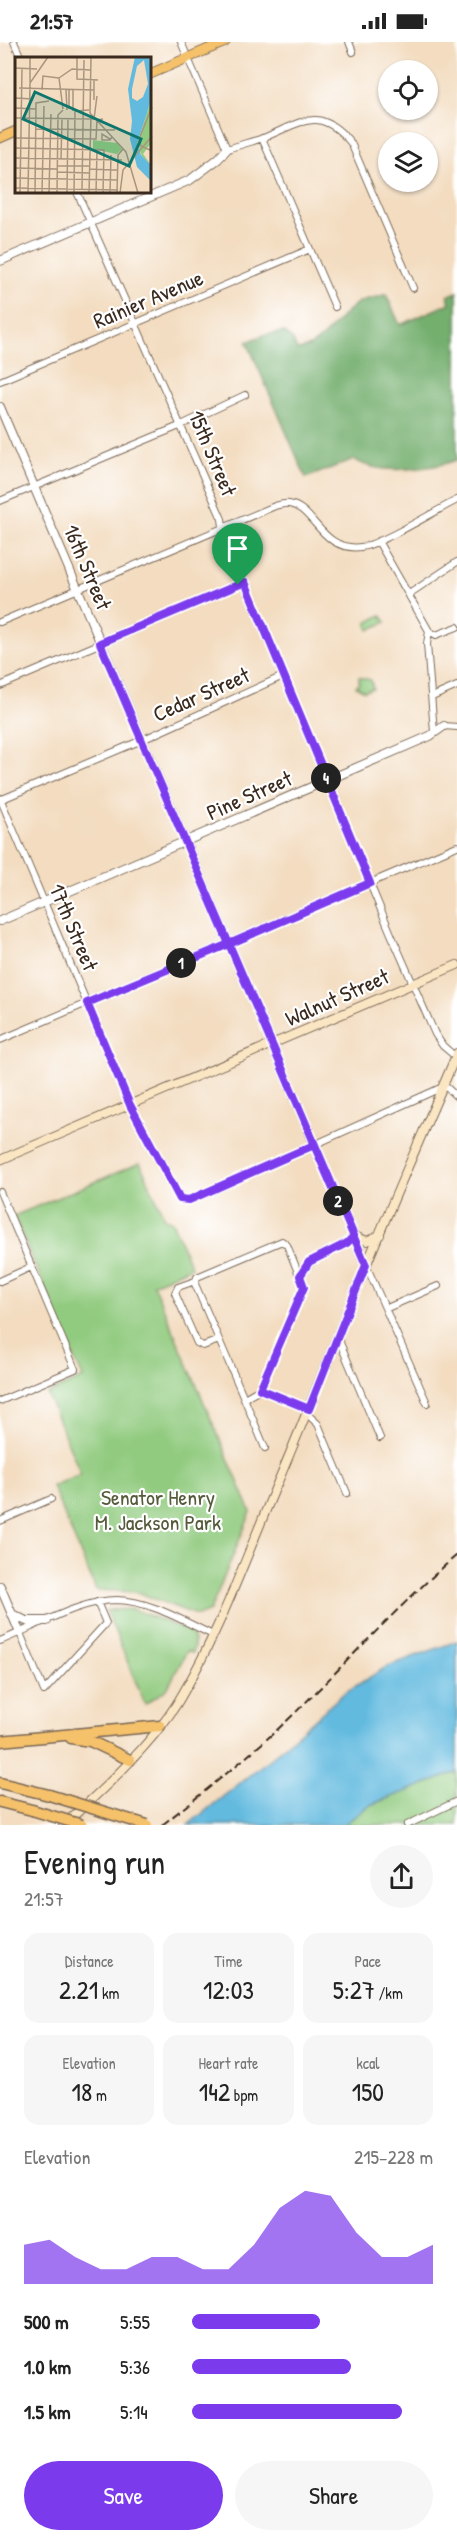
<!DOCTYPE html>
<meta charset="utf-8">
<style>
:root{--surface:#fff;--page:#f6f6f6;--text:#222;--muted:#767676;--accent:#7c3aed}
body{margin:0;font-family:"Patrick Hand",sans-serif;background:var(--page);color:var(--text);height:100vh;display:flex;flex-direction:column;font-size:22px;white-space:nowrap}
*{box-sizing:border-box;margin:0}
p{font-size:20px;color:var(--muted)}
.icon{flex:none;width:33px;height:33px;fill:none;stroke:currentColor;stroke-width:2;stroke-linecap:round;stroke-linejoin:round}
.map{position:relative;height:1783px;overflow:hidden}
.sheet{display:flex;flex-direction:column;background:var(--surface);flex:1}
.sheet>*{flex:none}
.controls{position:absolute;left:378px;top:18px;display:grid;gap:12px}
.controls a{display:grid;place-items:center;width:60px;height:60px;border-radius:50%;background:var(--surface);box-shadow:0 2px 4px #0004;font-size:30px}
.pin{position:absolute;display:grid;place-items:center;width:51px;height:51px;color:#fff;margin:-62px -26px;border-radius:50% 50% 50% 0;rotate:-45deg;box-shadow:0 0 6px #0007}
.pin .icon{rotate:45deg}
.km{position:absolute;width:30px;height:30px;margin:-15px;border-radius:50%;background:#222;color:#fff;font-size:16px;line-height:30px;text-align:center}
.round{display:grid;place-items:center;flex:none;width:63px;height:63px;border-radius:32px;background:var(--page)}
.summary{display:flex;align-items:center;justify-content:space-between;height:102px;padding:0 24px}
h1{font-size:33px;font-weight:600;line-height:45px}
.stats{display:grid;grid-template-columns:repeat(3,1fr);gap:9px;height:102px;padding:6px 24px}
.stats div{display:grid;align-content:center;border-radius:15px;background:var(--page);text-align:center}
.stats b{font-size:26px;font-weight:600}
.stats small{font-size:16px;font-weight:400}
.stats p{font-size:16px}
.chart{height:168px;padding:12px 24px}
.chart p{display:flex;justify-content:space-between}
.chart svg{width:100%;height:108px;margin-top:6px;fill:var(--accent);opacity:.7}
.cta{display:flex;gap:12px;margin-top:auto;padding:12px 24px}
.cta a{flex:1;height:69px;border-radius:36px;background:var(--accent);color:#fff;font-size:24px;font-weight:600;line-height:69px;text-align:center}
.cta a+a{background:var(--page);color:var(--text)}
ul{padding:0 24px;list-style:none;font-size:20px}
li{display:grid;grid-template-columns:96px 72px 1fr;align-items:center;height:45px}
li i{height:15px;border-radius:8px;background:var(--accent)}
.status{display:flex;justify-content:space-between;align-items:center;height:42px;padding:0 30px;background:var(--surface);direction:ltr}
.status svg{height:16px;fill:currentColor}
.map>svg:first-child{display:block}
.green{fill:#91cb7f;stroke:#667a4e;stroke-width:1.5}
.forest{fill:#74af6e;stroke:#586c46;stroke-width:1.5}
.water{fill:#62badf;stroke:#4e727e;stroke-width:1.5}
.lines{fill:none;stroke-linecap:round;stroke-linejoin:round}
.minor-casing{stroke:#7b6856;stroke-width:8}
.tertiary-casing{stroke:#7b6856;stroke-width:10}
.secondary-casing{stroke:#7b6856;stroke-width:10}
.primary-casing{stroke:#7b6856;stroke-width:11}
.motorway-casing{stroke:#7b6856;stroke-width:13}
.minor{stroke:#fff;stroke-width:6}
.tertiary{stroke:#fff;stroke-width:8}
.secondary{stroke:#fbe6c4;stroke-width:8}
.primary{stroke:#f5c16b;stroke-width:9}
.motorway{stroke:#f5c16b;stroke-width:10}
.rail{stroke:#3b2a1e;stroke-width:2;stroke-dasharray:9 4.5;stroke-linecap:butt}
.motorway-bridge-casing{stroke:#7b6856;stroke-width:13;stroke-linecap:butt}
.motorway-bridge{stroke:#f5c16b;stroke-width:10}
.route-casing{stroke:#fff;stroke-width:12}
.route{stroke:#7c3aed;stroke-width:8}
.labels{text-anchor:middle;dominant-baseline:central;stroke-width:4.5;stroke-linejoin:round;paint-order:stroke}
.street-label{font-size:22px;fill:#3b2a1e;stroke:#fff}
.park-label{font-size:22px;fill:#555a3b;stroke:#fff}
.inset-road{fill:none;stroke:#a9957f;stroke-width:1.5}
.view{fill:#0f766e;fill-opacity:0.15;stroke:#0f766e;stroke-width:3}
.inset-edge{fill:none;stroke:#3b2a1e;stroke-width:3}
</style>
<div class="status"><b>21:57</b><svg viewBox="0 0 49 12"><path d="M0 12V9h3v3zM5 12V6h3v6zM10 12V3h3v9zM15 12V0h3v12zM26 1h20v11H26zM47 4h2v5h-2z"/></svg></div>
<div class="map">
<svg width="457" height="1783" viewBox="0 0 457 1783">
<rect width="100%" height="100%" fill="#fff"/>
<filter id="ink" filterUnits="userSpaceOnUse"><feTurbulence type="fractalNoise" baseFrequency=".0167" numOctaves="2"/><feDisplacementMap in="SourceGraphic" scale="12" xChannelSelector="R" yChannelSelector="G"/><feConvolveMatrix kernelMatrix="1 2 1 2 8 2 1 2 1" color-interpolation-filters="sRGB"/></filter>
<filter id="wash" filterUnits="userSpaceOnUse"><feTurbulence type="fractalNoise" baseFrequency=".008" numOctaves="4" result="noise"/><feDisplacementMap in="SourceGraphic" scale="24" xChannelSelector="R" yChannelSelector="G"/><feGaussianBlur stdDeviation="1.35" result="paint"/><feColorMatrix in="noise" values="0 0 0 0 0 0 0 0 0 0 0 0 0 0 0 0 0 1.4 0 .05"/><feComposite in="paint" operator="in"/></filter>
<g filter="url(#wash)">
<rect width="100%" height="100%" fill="#f3dcbf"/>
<!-- green -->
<path class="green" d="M381,573L386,580L369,588L367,581Z
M359,635L371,638L373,646L364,649L356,644L359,641Z
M140,1121L165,1177L172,1179L191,1225L153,1242L251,1470L210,1569L198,1574L137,1550L96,1548L52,1444L81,1432L47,1352L83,1336L14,1174Z
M133,1567L188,1589C195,1596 196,1601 192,1611L187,1609L167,1647L145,1662L106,1568Z
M457,1730V1783H343L370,1763Z"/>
<!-- forest -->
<path class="forest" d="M457,250V418C431,427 376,434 354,417L306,436L247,300L264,293L284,290L293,298L297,308C323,305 337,274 359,260C367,256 378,256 386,252L400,283L450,261L448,254Z"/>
<!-- water -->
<path class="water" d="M457,1599V1730L370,1763L343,1783H188L272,1715L344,1651L388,1624Z"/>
</g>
<g filter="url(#ink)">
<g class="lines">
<!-- minor casing -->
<g class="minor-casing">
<path id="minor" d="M14,0L21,16
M181,0L227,107C239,103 251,100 263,96C301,81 319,62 351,101L413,246
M349,0L353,10
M262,96L335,265
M77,150L222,477L224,492L391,892L435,992L443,1004L456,1015
M0,339L310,207
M0,459L177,385L245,353
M378,499L429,589L427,602L434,690
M409,552L457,520
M0,580L275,464C279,463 285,461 289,462C315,466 321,510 361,505C382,502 435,469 457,458
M429,589L436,593L457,585
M0,644L245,540
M432,655L457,644
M444,684L457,685
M0,756L130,1063L180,1157L189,1158L214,1148L445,1044L457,1055
M0,758L142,698L283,634
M0,998L457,804
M0,1150L75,1327L0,1359
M366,1223L427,1361
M301,1234C315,1208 334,1213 354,1194
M0,1239L31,1225
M195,1239L178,1245L175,1251L197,1301L203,1304L219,1298
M387,1266L438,1244
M338,1296L380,1396
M260,1347L304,1245L287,1203L282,1199L197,1235L195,1242L244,1356L260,1347L309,1367
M244,1356L265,1406
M307,1372L318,1382L347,1451
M0,1479L51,1457
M20,1591L44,1649L106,1581L97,1560
M0,1599C35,1585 80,1558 117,1558C151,1559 183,1579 213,1593
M407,1783L457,1759"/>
</g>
<!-- tertiary casing -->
<g class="tertiary-casing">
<path id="tertiary" d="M0,219L190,138L218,117L227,107
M0,365L366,1223
M0,879L430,694L444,684
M0,1544L20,1591
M12,1572L26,1579H47"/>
</g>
<!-- secondary casing -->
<g class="secondary-casing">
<path id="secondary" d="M0,1118L457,923
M354,1194L367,1199L380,1193
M63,1783C102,1749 157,1698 182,1653C221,1587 247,1512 277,1442C308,1370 336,1296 366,1224C395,1153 427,1082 457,1011"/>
</g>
<!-- primary casing -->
<g class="primary-casing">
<path id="primary" d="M150,32L225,0
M0,96L16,89"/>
</g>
<!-- motorway casing -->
<g class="motorway-casing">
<path id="motorway" d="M71,1696L90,1699L130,1718
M0,1699L160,1684
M0,1741L49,1753
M0,1760L32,1768"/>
</g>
<!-- minor -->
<use href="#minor" class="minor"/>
<!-- tertiary -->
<use href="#tertiary" class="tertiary"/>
<!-- secondary -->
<use href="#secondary" class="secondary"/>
<!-- primary -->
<use href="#primary" class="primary"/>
<!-- motorway -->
<use href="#motorway" class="motorway"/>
<!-- rail -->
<path class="rail" d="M162,1783C210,1745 259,1707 302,1664C354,1613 402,1560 457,1513"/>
<!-- motorway-bridge casing -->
<g class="motorway-bridge-casing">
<path id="motorway-bridge" d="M49,1753L147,1783
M32,1768L82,1783"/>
</g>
<!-- motorway-bridge -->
<use href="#motorway-bridge" class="motorway-bridge"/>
</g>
</g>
<g class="lines" filter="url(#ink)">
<!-- route casing -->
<g class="route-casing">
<path id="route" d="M238,543L100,601L229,902L87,961L130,1063L180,1157L189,1158L314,1103C331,1143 349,1183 366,1223L309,1367L260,1347L304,1245L300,1234L309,1220L347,1201L354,1194L229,902L370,841L245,540L238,543"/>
</g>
<!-- route -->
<use href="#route" class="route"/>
</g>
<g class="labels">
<!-- street labels -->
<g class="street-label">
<text transform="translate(148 257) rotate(-23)">Rainier Avenue</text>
<text transform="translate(213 411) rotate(67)">15th Street</text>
<text transform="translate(88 525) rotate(67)">16th Street</text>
<text transform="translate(201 652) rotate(-24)">Cedar Street</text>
<text transform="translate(249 753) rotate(-24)">Pine Street</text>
<text transform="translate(74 885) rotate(67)">17th Street</text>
<text transform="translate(337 955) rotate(-24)">Walnut Street</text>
</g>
<!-- park labels -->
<g class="park-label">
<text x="158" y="1455">Senator Henry<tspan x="158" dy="25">M. Jackson Park</tspan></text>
</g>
</g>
<!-- overview -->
<g transform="translate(15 15)">
<rect width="136" height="136" fill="#f3dcbf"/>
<path d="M136,43V86L128,97L136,108L127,99L122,87ZM78,83L102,86L107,92L102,97L78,92Z" fill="#91cb7f"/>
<path d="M120,0H136V43L122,87L126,98L136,108V124L122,110L115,82L117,64L113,32ZM129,3L133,27L128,40L122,44L117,41V32L122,9Z" fill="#62badf" fill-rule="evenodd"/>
<path class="inset-road" d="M62,0V22L83,23M76,0L75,56L111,95L123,136M0,11L22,12M44,21L57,12L76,13M44,21L48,52M15,25V0M4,31L79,33M54,32V52M58,32V54M27,33L28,19L44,21M51,33L52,53M0,41L18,42M79,43V23M137,50L124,82L126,89L137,94M0,51L21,52M0,61L79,62L82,39M21,72L100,73M0,81L81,82L82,63L88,62M95,82L87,77V83H95L97,80M0,91L89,93L88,136M0,101L107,103M46,102L47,62M42,109H74M0,111L42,112M74,112L102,113M42,115L74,116M0,121L103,123M0,131L103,133M67,132L69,3M5,136L7,11M13,136L15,26L33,0M20,136L21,46L34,44M27,136L29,49M34,136L36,57M42,136L43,58L48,53M52,136L53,62M59,136L60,54L74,53M74,136L76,57M81,136L82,93M95,136L96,98M102,136L103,98L108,92M105,136L108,113L137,79"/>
<path class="view" d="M20,35L126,82L114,109L8,62Z"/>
<rect width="136" height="136" class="inset-edge"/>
</g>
</svg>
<div class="controls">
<a><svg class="icon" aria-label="locate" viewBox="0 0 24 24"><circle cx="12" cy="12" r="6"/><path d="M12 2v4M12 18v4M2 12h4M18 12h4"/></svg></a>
<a><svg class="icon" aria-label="layers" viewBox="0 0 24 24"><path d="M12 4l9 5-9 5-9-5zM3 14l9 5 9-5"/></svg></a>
</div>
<div class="pin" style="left:238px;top:543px;background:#1e9e55"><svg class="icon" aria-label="arrive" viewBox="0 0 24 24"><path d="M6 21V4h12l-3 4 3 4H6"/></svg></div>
<b class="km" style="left:181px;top:921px">1</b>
<b class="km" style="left:338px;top:1159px">2</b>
<b class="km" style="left:326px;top:736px">4</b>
</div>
<section class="sheet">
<div class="summary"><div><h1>Evening run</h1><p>21:57</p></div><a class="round"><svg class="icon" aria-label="share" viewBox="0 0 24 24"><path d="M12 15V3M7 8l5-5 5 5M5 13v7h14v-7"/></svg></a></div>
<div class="stats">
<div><p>Distance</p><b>2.21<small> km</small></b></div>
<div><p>Time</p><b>12:03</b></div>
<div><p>Pace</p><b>5:27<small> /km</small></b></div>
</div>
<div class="stats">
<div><p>Elevation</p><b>18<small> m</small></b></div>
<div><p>Heart rate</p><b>142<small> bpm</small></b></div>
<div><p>kcal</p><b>150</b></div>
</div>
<div class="chart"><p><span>Elevation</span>215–228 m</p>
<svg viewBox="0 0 160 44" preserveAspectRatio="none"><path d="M0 44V28L10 26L20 33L30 38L40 38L50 33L60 33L70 38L80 38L90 28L100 13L110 6L120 8L130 23L140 33L150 33L160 28V44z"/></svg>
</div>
<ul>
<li><b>500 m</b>5:55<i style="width:53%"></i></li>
<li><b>1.0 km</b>5:36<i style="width:66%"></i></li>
<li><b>1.5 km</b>5:14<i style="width:87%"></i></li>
</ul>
<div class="cta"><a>Save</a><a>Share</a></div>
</section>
